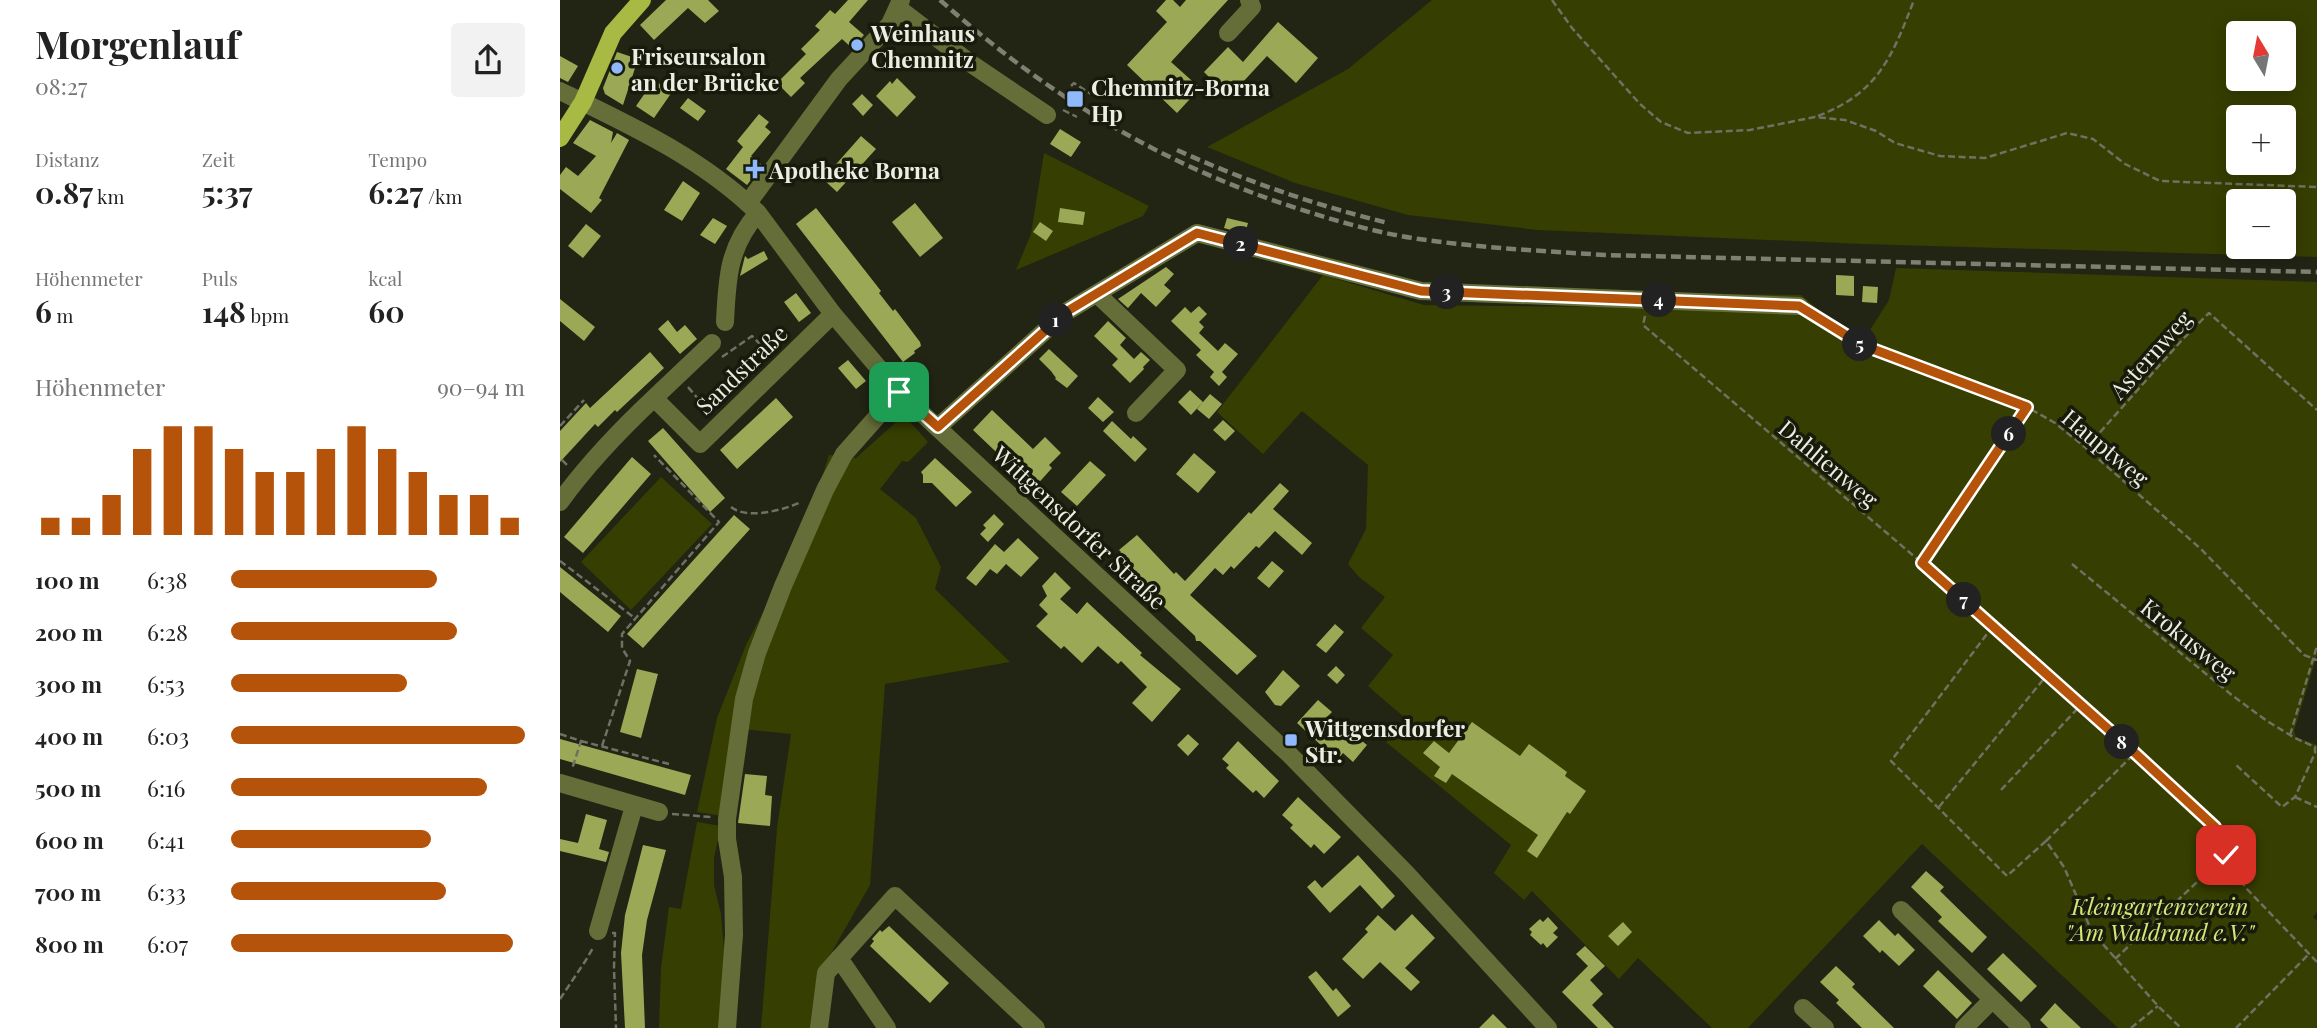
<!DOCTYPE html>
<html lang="de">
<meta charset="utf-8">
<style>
:root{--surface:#fff;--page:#f2f2f2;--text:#222;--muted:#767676;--accent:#b45309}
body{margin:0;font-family:"Playfair Display",serif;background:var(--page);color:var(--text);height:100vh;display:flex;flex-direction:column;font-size:26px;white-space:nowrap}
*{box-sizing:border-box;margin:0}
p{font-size:23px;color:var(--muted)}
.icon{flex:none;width:38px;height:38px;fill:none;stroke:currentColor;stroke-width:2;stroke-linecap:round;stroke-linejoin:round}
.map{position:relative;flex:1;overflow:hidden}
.side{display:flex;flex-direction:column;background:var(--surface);width:560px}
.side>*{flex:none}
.needle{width:46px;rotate:350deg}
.tools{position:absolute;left:1666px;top:21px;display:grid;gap:14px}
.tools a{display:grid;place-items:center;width:70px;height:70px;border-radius:7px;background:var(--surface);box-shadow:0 4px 18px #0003;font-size:35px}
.pin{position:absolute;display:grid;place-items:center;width:60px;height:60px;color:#fff;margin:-30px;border-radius:14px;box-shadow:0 4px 10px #0006}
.km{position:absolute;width:35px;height:35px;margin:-18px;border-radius:50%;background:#222;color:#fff;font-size:19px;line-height:35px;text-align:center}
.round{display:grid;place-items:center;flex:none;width:74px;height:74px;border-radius:7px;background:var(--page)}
.summary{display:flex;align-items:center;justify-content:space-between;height:119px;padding:0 35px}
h1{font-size:38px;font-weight:700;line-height:52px}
.metrics{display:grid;grid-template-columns:repeat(3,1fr);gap:10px;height:119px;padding:7px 35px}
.metrics div{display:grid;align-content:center}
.metrics b{font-size:30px;font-weight:700}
.metrics small{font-size:19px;font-weight:400}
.metrics p{font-size:19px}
.chart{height:196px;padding:14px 35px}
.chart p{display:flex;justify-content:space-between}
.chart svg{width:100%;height:126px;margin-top:7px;stroke:var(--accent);stroke-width:6}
ul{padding:0 35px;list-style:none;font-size:23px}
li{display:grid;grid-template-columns:112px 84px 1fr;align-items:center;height:52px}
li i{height:18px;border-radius:9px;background:var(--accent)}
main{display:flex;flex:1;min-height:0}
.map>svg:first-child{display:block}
.green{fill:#363e01;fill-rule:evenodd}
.building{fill:#9ba956}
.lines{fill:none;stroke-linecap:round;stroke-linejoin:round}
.path{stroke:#6e7163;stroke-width:2.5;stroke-dasharray:7 3.5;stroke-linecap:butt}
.minor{stroke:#656e39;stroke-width:18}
.major{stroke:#a8ba43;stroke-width:18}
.rail{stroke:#7d8072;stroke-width:4.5;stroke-dasharray:10 5;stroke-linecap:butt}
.route-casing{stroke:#fff;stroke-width:14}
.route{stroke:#b45309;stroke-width:9}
.poi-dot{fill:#8fb8fd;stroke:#181b0b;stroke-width:2.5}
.labels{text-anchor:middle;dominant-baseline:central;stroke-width:7;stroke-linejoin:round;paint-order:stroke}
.poi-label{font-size:23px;font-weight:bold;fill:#ebeee3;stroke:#181b0b;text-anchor:start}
.street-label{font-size:23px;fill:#ebeee3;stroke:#181b0b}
.park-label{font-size:23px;font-style:italic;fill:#d4e777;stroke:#181b0b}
</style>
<main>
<section class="side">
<div class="summary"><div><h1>Morgenlauf</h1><p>08:27</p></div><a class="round"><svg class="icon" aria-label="share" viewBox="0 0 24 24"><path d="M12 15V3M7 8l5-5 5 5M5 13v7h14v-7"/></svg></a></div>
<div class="metrics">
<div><p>Distanz</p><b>0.87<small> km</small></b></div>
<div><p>Zeit</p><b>5:37</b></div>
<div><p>Tempo</p><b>6:27<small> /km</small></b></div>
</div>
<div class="metrics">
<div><p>Höhenmeter</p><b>6<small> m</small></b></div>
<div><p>Puls</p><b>148<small> bpm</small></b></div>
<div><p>kcal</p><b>60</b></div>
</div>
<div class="chart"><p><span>Höhenmeter</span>90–94 m</p>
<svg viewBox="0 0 160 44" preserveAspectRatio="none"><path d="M5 44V38M15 44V38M25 44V30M35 44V14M45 44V6M55 44V6M65 44V14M75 44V22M85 44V22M95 44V14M105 44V6M115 44V14M125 44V22M135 44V30M145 44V30M155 44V38"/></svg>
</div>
<ul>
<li><b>100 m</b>6:38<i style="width:70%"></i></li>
<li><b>200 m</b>6:28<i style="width:77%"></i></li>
<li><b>300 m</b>6:53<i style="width:60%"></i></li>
<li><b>400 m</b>6:03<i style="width:100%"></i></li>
<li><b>500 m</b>6:16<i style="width:87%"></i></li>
<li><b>600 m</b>6:41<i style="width:68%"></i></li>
<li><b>700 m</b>6:33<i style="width:73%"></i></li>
<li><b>800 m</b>6:07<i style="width:96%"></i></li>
</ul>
</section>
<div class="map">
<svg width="1757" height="1028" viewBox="0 0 1757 1028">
<rect width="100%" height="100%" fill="#222514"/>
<!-- green -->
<path class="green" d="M872,0H1757V257L1303,244L978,230L848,215L735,183L647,147L788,69ZM1678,33H1724V79H1678ZM1678,117H1724V163H1678ZM1678,201H1724V247H1678Z
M484,153L589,206L583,216L456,270L471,234Z
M1336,268L1757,282V655L1734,731L1736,737L1757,745V912L1753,917L1757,921V1028H1558L1362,844L1188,1028H1152L1078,958L1059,979L972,891L964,900L934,873L951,845L826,742L845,718L808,686L833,655L801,628L825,597L799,577L788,564L806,529L808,465L742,411L703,454L657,412L763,275L864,305L1034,307L1033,293L1241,295L1284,331L1305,338L1329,300Z
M344,415L368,442L348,462L342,461L320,489L356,518L381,567L375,589L450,662L325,684L310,885L265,964L257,1028H201L217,828L231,734L184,729L163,816L137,812L157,718L186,645L243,536L269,455L296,458Z
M101,477L152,524L71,610L21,562Z
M137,822L161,826L154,858V885L161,914L164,949L160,1028H99L101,968L109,907L121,909Z"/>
<!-- building -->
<path class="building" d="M106,0H148L159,11L145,23L128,8L94,40L80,25Z
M288,0H308L289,22L304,35L292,48L282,39L240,78L245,83L231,97L217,83L246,54L241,49L260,30L255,26L270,10L275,14Z
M606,0H613L620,7L626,0H668L611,62L640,88L617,113L567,65L607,22L596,11Z
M718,22L758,58L736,83L707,56L669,97L644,72L668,47L683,62Z
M57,52L78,59L63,105L45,94L43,88Z
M0,56L18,66L8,82L0,78Z
M337,78L356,97L337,117L316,96L330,81L332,84Z
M94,80L112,92L94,118L76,106Z
M302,94L313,105L303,116L292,104Z
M128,98L146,111L138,121L120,108Z
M199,114L209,122L205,127L211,132L191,156L202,165L187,185L166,169L183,147L177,141Z
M30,120L53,132L51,143L57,133L69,140L39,198L42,200L31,213L0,189V175L6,167L18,176L36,156L13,143Z
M500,129L521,142L511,157L490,144Z
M301,136L316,149L277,192L263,179Z
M123,181L140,193L122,221L104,210Z
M355,203L383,238L360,257L332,222Z
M256,208L321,291L319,293L333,311L335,309L360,342L361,346L354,351L355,353L343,362L236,224Z
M500,208L525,212L523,225L498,222Z
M153,218L167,226L155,244L140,235Z
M667,218L688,223L685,234L664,228Z
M480,222L493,231L486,241L473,232Z
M26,224L41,236L23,258L8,246Z
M204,251L208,259L180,276L185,256L188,259Z
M606,267L614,274L604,285L611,291L596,307L581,293L568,308L558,299Z
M1276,275L1294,276V296L1276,295Z
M1303,286L1318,287L1317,303L1302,302Z
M236,293L251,313L239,322L224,302Z
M0,299L35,327L24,341L0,321Z
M639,306L647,314L639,322L644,327L639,333L658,351L665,343L678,354L662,372L667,377L659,386L650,377L654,372L636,355L641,350L611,321L625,307L631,313Z
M108,320L117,332L125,325L137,339L120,354L98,329Z
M548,321L566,338L560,345L574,359L581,352L590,360L583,367L584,369L570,383L552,365L558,359L534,336Z
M489,349L518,376L507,388L495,379L496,378L491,371L479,359Z
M90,352L104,368L57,412L55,410L38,427L35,424L0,462V431L26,403L30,408Z
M288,360L306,381L296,389L278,368Z
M630,390L643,402L631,415L618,402Z
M650,394L662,404L649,419L637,409Z
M538,397L554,412L543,422L528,408Z
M216,398L233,417L177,469L160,450Z
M432,410L473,449L485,437L501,453L489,465L492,468L474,488L413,430Z
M663,420L675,431L665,441L653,430Z
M552,421L571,439L573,436L587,449L575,462L543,431Z
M103,428L165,498L150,512L88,441Z
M634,453L656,472L638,493L616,474Z
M72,457L91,474L23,553L4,537Z
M375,458L412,492L396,507L372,483H363V475L361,472Z
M530,461L546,475L517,506L501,492Z
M720,483L729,491L713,509L752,543L742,555L715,531L699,548L696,546L674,569L671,566L663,575L655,568L630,595L697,656L677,675L640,641H636L635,636L567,572L562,573L559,569V565L554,560L561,552L559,550L577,535L614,574L616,572L625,581L689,512L691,514Z
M434,514L444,524L428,542L420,534L426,528L423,525Z
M174,515L190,529L83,648L67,634Z
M458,538L479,558L461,577L446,564L437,574L430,569L416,586L406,578L435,544L444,552Z
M712,561L724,571L709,588L697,578Z
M0,567L61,616L48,632L0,592Z
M495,572L511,588L500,599L517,614L527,602L582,653L580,655L621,689L592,722L572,703L587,687L561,661L558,664L538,646L522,663L504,646L501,649L476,626L488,614L479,605L487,596L482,586Z
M775,624L784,632L766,653L756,645Z
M776,666L785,675L777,684L767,675Z
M77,669L98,674L81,738L60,732Z
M723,670L740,686L721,706L715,705L705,692Z
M758,700L772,712L768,716L794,740L797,737L807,745L793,762L783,753L772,766L758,753L763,747L737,723Z
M912,722L960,756L969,744L1007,772L1005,776L1026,791L1010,814L1007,812L977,858L967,851L978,835L892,774L886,783L874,776L880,767L863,753L874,741L889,753Z
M628,734L639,744L628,756L617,745Z
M0,739L131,775L125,795L0,759Z
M678,741L719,781L704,798L696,790L693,793L666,768L669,765L662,759Z
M185,774L207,776L205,795L212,796L210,826L178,823Z
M738,797L781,837L764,854L754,844L751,848L730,828L733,825L722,815Z
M26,814L47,820L39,849L49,852L46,862L0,851V839L18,843Z
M83,845L106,850L87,920L82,955L85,1028H65L61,953L65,915Z
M798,855L835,896L822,909L800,885L770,913L747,887L755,880L762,888Z
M1366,871L1384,887L1380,891L1427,937L1412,953L1378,921L1382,917L1351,887Z
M852,914L875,938L845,968L860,982L851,991L820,962L803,979L782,959L808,932L805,929L818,915L835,931Z
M988,917L998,928L993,933L998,937L987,948L983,943L981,945L970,935L972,932L969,929L980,919L983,922Z
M1319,920L1335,936L1338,933L1355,950L1339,966L1322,950L1320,953L1303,936Z
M1063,922L1072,932L1058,946L1048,936Z
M329,926L389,983L370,1003L310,946L314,941L312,939L320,930L322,932Z
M1025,946L1045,966L1030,980L1043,994L1032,1005L1054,1028H1038L1002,992L1028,966L1016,954Z
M1443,953L1477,986L1461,1002L1427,969Z
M1276,966L1295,984L1292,987L1334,1028H1302L1276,1003L1279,1000L1260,982Z
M1378,970L1412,1003L1397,1019L1363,986Z
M756,971L773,991L776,988L791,1006L778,1017L748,977Z
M1495,1003L1504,1012L1521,1028H1488L1480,1020Z
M933,1014L947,1028H919Z"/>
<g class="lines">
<!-- path -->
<path class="path" d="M992,0L1012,28L1080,104L1101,122L1128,133L1190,130L1255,117L1285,120L1316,131L1335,143L1380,156L1425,158L1507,133L1533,139L1565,164L1600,181L1757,187
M511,86L514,83L531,94
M503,110L517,117
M1258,116C1318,93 1332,57 1354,0
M1251,313L1302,345L1467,407L1495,423L1526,448L1641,549L1744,655L1757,660
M1085,316L1083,325L1362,563L1575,753L1655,827L1666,855L1685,887L1757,962
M162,357L192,336L210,354
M128,387L146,408L179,382
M0,426L24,400
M1526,448L1622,340L1649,313L1757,410
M2,460L9,467
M171,507C187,520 224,510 241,502
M0,561L76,619
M1362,563L1467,407
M1512,564L1673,696L1707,721L1735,738L1755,747V753L1735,797L1722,807L1676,765
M1433,626L1331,761L1447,876L1486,841L1504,867L1532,932L1598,1006L1621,1028
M0,734L21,741L12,769
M1730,735L1757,646
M21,741L109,764
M42,746L70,661L62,648V634L159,522L94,455
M1441,790L1520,706
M1735,797L1757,807
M1379,807L1487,675
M112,814L151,817
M1486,841L1575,753
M52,933H55L54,968L56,1028
M1555,959L1666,855
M0,999L26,960L34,946
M1571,1028L1598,1006
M1676,1028L1749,954"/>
<!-- minor -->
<path class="minor" d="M338,8L410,63L487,115
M668,33L692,7L689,0
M0,91C70,125 142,158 198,213L273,314L339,392L730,755L846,873L988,1028
M188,203L279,79L330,24L341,0
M537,294L617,370L576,413
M165,322C167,279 168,247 198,213
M94,398L152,343
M378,427L506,312L637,233L861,291L1239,306
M0,502C28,463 59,431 94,398L140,444L273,314
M0,783L99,812
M1341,910L1462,1028
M38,931L74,806
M279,958L327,1028
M1243,1008L1265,1028
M167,1028L174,935L173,877L167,839V819L184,699L197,653L223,586L265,490L284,454L339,392
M259,1028L266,973L335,896L476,1028
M1404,1028L1432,1000"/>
<!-- major -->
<path class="major" d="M0,138L23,102L53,33L82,0"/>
<!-- rail -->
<path class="rail" d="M380,0C487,95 600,164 736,208C776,221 817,233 859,239C921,248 983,251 1045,255L1757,272
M617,150C685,181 755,205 828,223"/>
</g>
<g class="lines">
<!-- route casing -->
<g class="route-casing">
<path id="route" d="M339,392L378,427L506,312L637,233L861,291L1239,306L1302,345L1467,407L1362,563L1575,753L1655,827L1666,855"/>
</g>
<!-- route -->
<use href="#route" class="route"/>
</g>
<!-- markers -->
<g class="poi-dot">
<circle cx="297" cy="45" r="7"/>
<circle cx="57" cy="68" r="7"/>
<rect x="506" y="90" width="18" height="18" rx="3.5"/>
<path d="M191.5 158.5h7v7h7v7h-7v7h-7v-7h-7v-7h7z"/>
<rect x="724" y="733" width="14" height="14" rx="3.5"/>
</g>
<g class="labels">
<!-- poi labels -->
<g class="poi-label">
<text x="311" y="32">Weinhaus<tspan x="311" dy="26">Chemnitz</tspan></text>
<text x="71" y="55">Friseursalon<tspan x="71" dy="26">an der Brücke</tspan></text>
<text x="531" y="86">Chemnitz-Borna<tspan x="531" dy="26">Hp</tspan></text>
<text x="209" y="169">Apotheke Borna</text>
<text x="745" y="727">Wittgensdorfer<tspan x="745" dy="26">Str.</tspan></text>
</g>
<!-- street labels -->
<g class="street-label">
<text transform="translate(1590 354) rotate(-48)">Asternweg</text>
<text transform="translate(181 369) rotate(-44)">Sandstraße</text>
<text transform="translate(1546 447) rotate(40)">Hauptweg</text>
<text transform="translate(1269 463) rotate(40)">Dahlienweg</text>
<text transform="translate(520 527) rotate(43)">Wittgensdorfer Straße</text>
<text transform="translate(1629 639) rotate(39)">Krokusweg</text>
</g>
<!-- park labels -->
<g class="park-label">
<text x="1600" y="905">Kleingartenverein<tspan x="1600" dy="26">"Am Waldrand e.V."</tspan></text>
</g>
</g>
</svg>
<div class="tools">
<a><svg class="needle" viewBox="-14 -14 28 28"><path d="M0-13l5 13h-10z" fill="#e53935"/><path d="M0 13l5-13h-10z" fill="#767676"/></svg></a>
<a>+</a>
<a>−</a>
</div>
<div class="pin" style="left:339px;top:392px;background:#1e9e55"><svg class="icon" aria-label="arrive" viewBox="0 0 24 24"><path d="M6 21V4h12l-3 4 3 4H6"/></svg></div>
<div class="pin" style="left:1666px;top:855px;background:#d93025"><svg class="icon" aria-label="check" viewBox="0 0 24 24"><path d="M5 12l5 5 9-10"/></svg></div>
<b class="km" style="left:496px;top:320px">1</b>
<b class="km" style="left:681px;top:244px">2</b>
<b class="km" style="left:887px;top:292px">3</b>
<b class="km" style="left:1099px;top:300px">4</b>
<b class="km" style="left:1300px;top:344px">5</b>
<b class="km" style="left:1449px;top:434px">6</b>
<b class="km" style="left:1404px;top:600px">7</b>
<b class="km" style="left:1562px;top:742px">8</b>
</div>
</main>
